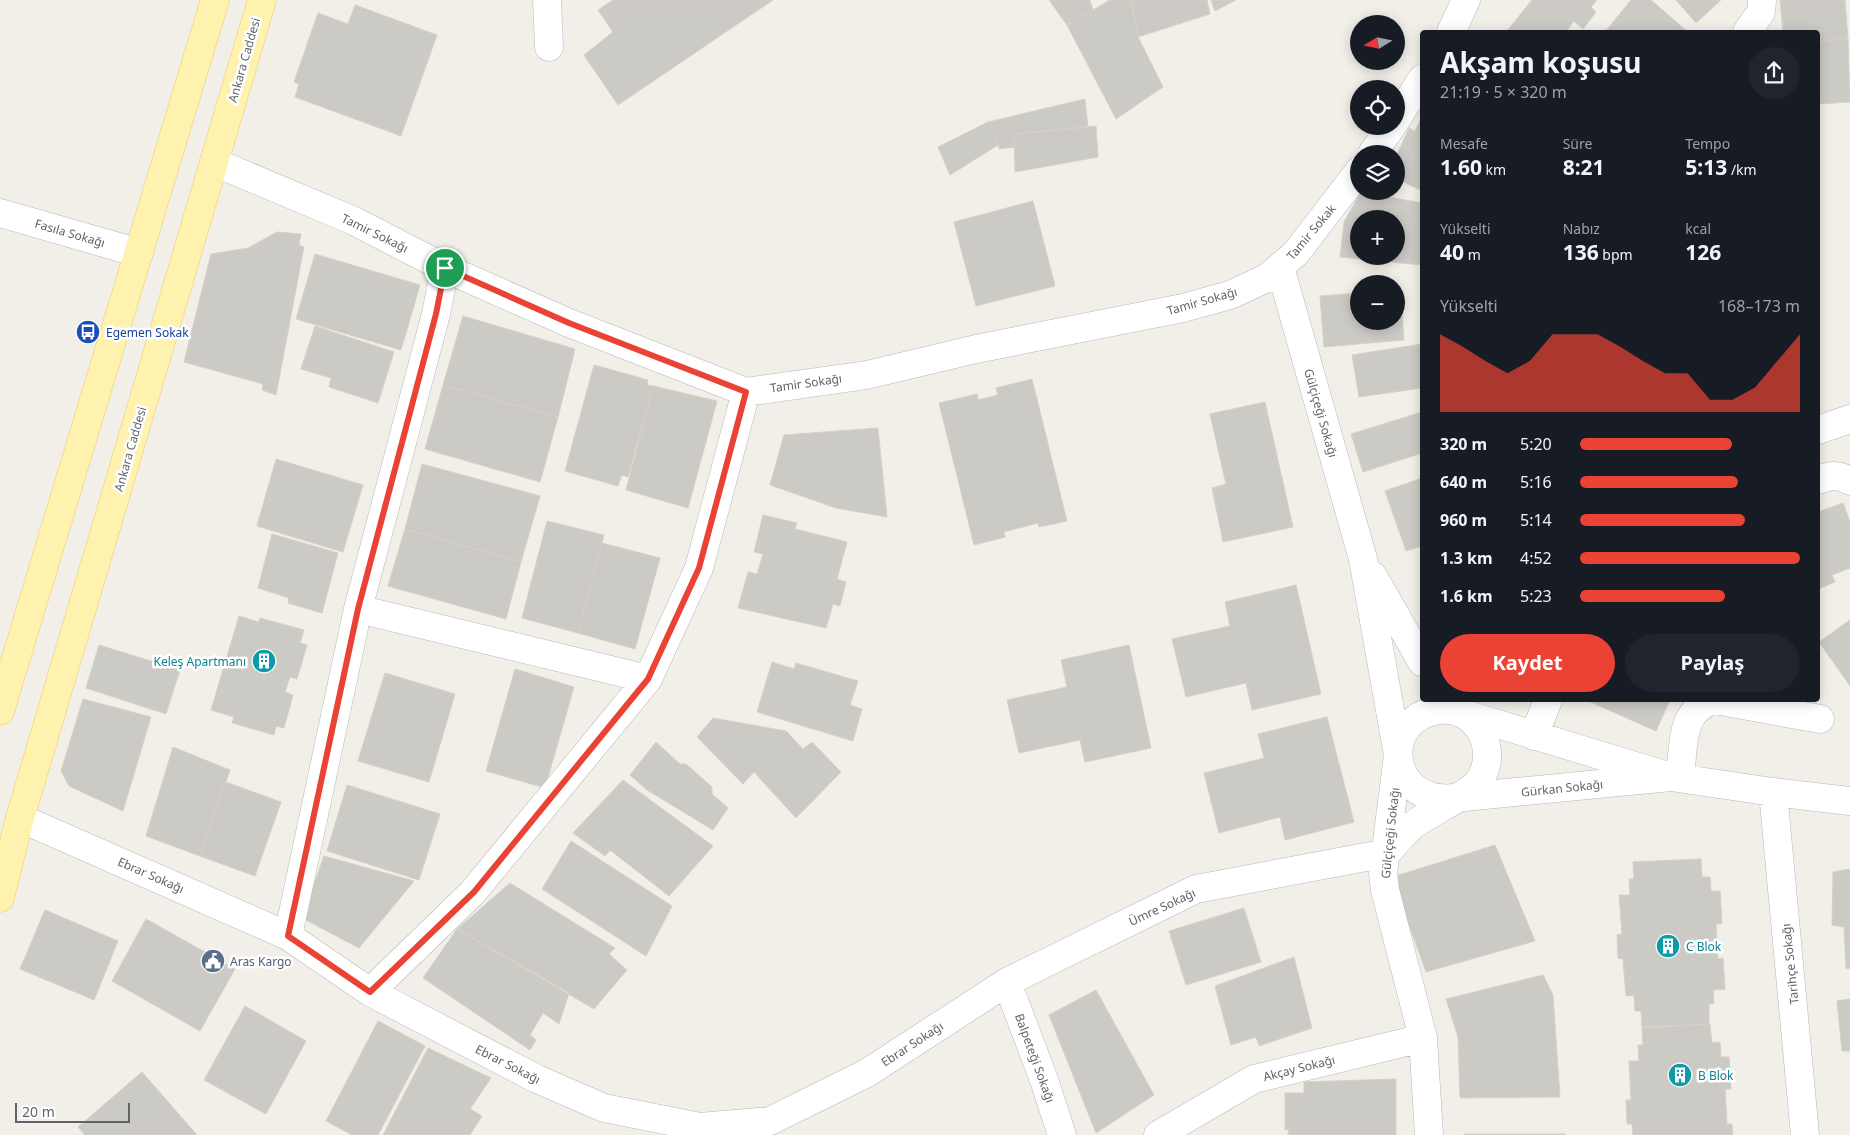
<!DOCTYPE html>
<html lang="tr">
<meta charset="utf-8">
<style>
:root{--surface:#171b24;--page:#20242c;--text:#f1f3f6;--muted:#9ea1a6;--accent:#ea4335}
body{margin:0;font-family:"Noto Sans",sans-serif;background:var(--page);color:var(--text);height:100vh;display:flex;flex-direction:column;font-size:19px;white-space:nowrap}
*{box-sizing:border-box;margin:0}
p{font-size:16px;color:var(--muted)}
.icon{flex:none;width:28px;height:28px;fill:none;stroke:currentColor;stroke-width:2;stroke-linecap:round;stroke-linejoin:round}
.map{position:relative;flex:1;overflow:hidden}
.panel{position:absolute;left:1420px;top:30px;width:400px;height:672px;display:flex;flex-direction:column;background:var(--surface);border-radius:5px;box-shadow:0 2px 12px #0003}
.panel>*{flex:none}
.needle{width:32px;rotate:260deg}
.controls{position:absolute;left:1350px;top:15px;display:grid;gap:10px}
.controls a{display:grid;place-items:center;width:55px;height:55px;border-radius:50%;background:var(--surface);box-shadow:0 2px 12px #0003;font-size:25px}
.scale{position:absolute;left:15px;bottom:12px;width:115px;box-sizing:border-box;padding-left:5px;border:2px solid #5f6368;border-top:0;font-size:14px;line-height:18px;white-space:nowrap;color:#5f6368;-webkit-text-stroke:4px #fff;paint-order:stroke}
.pin{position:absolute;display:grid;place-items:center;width:42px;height:42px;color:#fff;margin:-21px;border:2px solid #fff;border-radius:50%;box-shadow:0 1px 5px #0007}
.round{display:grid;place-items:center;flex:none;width:52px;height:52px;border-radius:26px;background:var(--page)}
.head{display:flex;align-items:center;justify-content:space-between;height:85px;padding:0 20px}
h1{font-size:28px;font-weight:700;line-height:38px}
.metrics{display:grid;grid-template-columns:repeat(3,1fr);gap:8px;height:85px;padding:5px 20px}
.metrics div{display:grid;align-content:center}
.metrics b{font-size:21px;font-weight:700}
.metrics small{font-size:14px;font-weight:400}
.metrics p{font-size:14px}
.chart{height:140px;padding:10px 20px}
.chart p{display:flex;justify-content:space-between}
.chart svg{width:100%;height:90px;margin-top:5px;fill:var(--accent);opacity:.7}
.cta{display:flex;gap:10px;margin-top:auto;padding:10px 20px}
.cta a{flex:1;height:58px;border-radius:30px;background:var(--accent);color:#fff;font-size:20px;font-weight:700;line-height:58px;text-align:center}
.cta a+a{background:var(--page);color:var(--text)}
ul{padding:0 20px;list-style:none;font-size:16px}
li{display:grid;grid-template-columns:80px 60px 1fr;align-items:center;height:38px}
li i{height:12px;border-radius:6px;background:var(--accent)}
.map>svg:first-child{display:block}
.building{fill:#cccac5;stroke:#d6d1c6;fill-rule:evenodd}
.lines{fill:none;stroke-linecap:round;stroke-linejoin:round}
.minor-casing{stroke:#b5b8bc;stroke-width:29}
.major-casing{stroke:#f2c960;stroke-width:29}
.minor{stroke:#fff;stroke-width:28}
.major{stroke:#fff2af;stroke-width:28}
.route-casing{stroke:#fff;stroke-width:10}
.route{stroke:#ea4335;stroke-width:6}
.labels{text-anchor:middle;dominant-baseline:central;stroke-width:5;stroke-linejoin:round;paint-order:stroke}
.street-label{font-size:12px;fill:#5f6368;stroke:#fff}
.transit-label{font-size:12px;fill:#164399;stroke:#fff;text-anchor:start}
.culture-label{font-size:12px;fill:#0d838f;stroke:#fff;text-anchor:start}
.service-label{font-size:12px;fill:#4e5e75;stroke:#fff;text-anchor:start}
</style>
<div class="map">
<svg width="1850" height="1135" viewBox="0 0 1850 1135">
<rect width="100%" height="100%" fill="#f1efe8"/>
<!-- building -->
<path class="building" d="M613,0H773L618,105L584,55L613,32L598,10Z
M1049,0H1090L1093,10L1067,25Z
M1110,0H1131L1138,37L1163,87L1116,119L1067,25Z
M1131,0H1207L1210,14L1138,37Z
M1211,0H1236L1215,11Z
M1532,0H1597L1591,7L1596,12L1583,29L1574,21L1566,32H1506Z
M1631,0H1651L1688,32H1605Z
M1676,0H1721L1696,23Z
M1780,0H1845L1848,39L1818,41V32H1783Z
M355,5L437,35L401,136L295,97L299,84L294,82L318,13L348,24Z
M1848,39L1850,102L1818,104V41Z
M1085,99L1088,127L1014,134L1015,147L999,149L996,136L988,122Z
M1422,117V135L1415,131Z
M988,122L996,136L998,145L950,175L938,147Z
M1096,126L1098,157L1015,172L1014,134Z
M1409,128L1422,135V191L1396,178V157Z
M1361,192L1422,203V265L1340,257L1344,222ZM1359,219H1396V256H1359Z
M1033,201L1055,286L976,306L954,222Z
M277,232L301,234L299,245L304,247L276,395L262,390L263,384L184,362L211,254L248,248Z
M315,254L420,285L401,350L296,319Z
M1396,290H1400L1404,340L1324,347L1320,296L1359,293V321H1396Z
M463,316L575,349L558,417L443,385Z
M315,326L394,352L378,403L329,387L331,378L301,369Z
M1422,344V388L1359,397L1352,355Z
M594,365L648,380L647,385L653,386L628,477L622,475L618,486L565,471Z
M1032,379L1067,521L1039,527L1038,523L1004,532L1005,537L974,545L939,403L977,394L978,400L998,395L996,388Z
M443,385L558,417L540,482L425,449Z
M653,386L717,401L688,508L626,490Z
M1265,402L1293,527L1223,542L1212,488L1226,484L1210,414Z
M1422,412V453L1363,472L1351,434Z
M878,428L887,517L836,508L770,485L784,435Z
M276,459L363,485L343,552L257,526Z
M422,464L540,496L521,562L405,529Z
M1422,478V546L1406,551L1385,491Z
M1843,503L1850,522V568L1832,575L1835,582L1818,589V512Z
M763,515L797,523L795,529L847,542L837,579L846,582L840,606L833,604L826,628L738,608L748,572L757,574L763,554L754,552Z
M547,521L604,535L578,633L522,618Z
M405,529L521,562L506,619L388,586Z
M272,534L338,553L322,613L288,603L289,598L258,588Z
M602,543L660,558L635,649L578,633Z
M1296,585L1321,694L1252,710L1246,683L1186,697L1172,639L1230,626L1225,602Z
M239,616L259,622L260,618L304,630L300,643L307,645L297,679L290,677L285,692L293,695L284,728L276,726L274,735L232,723L234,717L211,710Z
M1850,620V686L1819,642Z
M99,645L180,670L166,714L86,688Z
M1129,645L1151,748L1085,762L1080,740L1019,753L1007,700L1067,687L1061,660Z
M772,662L794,669L796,663L858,681L850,705L862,709L853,741L757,712Z
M515,669L574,687L545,788L486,771Z
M385,673L455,694L429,782L358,761Z
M83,699L151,717L123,811L69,786L61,771Z
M1586,700H1670L1656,731Z
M1327,717L1354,822L1285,840L1280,817L1219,833L1204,773L1264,758L1258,734Z
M713,718L786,731L803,749L812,742L841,772L796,818L754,772L743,784L697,737Z
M656,742L680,764H686L712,787V794L728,808L713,830L647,790L630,775Z
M173,747L230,770L200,856L146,836Z
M623,780L713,846L669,896L610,850L605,856L573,833Z
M226,782L281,802L255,876L200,856Z
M347,785L440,814L419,880L327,851Z
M571,841L672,906L646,956L542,889Z
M1495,845L1535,941L1426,972L1403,908L1396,876Z
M324,856L414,881L359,948L302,918Z
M1701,859L1702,877H1710L1711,891H1720L1722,924H1716L1718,959L1723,958L1725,989L1713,990L1714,1004H1709V1024L1642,1027L1641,1011H1635L1634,995L1626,996L1623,959L1618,958L1617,935L1622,934L1619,895H1630L1629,879H1634L1633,862Z
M1850,869V968L1846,969L1844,927L1832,925L1833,872Z
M510,883L615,948L609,954L627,970L594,1009L457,929Z
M1244,908L1261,962L1186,985L1169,931Z
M45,910L118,941L94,1000L20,969Z
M146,919L235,969L200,1031L112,981Z
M457,929L569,993L559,1024L543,1013L530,1035L536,1040L530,1050L423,978Z
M1294,957L1312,1028L1259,1046L1256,1037L1231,1045L1215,986Z
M1543,975L1553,995L1560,1097L1460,1098L1458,1037L1446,999Z
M1096,990L1154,1095L1096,1133L1049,1015Z
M1850,999V1051H1842L1837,1001Z
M245,1006L306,1041L266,1114L204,1080Z
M378,1021L425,1046L378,1135H352L326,1121Z
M1710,1024L1712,1043L1720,1042L1721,1057H1729L1731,1089H1725L1727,1124H1732L1733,1135H1633L1632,1124H1627L1626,1100H1631L1629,1061H1639L1638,1045H1643L1642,1028Z
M428,1048L491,1078L470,1109L482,1116L470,1135H383Z
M142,1072L197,1135H85L78,1127Z
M1396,1079V1135H1288L1289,1129L1285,1130V1093H1304V1082Z
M1464,1134H1565V1135H1464Z"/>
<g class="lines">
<!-- minor casing -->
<g class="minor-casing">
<path id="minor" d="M547,0L549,47
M1451,32L1466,0
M1747,32L1761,12L1762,0
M1396,120L1422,79
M1372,154L1392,126
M214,162L354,221L445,268L569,323L746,392L867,375L976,349L1183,308L1230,295L1267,278L1296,253L1359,171
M0,213L139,253
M1280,267L1363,559L1398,755L1383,873L1385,890L1423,1038L1429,1135
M1818,430L1850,419
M1818,480C1830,475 1838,474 1850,481
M1373,576L1422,662
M358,609L648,679
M1715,700L1820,719
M1465,714L1671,777L1773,792L1850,801
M1534,736L1548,700
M1680,778C1684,747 1679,710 1714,700
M1773,792L1805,1135
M20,818L288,936L370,992L537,1079L604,1108L700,1127L770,1121L867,1073L1007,982L1196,889L1387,853
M1387,853C1395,844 1404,833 1413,825C1429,813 1469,795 1479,781C1500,752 1478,705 1439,710C1379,718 1387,805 1454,798L1671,777
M288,936L358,609L436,314L445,268
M1007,982L1044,1080L1062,1135
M370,992L473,892L648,679L699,568L746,392
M1158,1135L1254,1079L1423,1038"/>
</g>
<!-- major casing -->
<g class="major-casing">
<path id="major" d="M0,711L215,0
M0,898L20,818L262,0"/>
</g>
<!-- minor -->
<use href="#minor" class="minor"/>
<!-- major -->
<use href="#major" class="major"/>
</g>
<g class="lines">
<!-- route casing -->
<g class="route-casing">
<path id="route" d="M445,268L569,323L746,392L699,568L648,679L474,892L370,992L288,936L358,609L436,314Z"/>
</g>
<!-- route -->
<use href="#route" class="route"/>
</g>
<!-- icons -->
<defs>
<g id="bus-disc" transform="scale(1.25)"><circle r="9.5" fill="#1a4fb4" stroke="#fff"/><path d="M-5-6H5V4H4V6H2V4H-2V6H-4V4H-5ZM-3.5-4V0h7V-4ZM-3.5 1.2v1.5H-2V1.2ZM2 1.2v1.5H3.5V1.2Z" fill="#fff"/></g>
<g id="building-disc" transform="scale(1.25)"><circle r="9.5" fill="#0f9aa8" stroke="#fff"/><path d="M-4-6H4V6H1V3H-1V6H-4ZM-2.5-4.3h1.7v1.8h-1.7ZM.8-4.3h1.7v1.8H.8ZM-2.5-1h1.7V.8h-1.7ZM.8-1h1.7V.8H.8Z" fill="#fff"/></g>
<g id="civic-disc" transform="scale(1.25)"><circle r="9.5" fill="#5c6f8a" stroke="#fff"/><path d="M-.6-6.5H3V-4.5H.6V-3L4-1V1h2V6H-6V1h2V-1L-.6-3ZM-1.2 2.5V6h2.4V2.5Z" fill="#fff"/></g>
</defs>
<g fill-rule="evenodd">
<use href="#bus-disc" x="88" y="332"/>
<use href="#building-disc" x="264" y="661"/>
<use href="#building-disc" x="1668" y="946"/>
<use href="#civic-disc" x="213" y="961"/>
<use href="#building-disc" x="1680" y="1075"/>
</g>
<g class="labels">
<!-- street labels -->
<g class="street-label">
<text transform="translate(244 60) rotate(-74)">Ankara Caddesi</text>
<text transform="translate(1311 232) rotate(-50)">Tamir Sokak</text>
<text transform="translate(70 233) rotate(16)">Fasıla Sokağı</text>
<text transform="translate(375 233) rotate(26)">Tamir Sokağı</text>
<text transform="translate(1202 301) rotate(-16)">Tamir Sokağı</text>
<text transform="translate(806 383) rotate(-8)">Tamir Sokağı</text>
<text transform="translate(1321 413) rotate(74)">Gülçiçeği Sokağı</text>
<text transform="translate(130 449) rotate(-74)">Ankara Caddesi</text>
<text transform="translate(1562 788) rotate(-6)">Gürkan Sokağı</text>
<text transform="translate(1390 833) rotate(-84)">Gülçiçeği Sokağı</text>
<text transform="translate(151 875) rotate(24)">Ebrar Sokağı</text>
<text transform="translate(1162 907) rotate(-25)">Ümre Sokağı</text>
<text transform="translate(1790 964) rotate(-96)">Tarihçe Sokağı</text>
<text transform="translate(912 1044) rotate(-33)">Ebrar Sokağı</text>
<text transform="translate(1035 1058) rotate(70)">Balpeteği Sokağı</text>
<text transform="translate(508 1064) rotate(27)">Ebrar Sokağı</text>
<text transform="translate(1299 1068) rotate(-14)">Akçay Sokağı</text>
</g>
<!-- transit labels -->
<g class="transit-label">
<text x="106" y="332">Egemen Sokak</text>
</g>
<!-- culture labels -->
<g class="culture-label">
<text x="246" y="661" text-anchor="end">Keleş Apartmanı</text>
<text x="1686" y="946">C Blok</text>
<text x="1698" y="1075">B Blok</text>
</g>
<!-- service labels -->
<g class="service-label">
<text x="230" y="961">Aras Kargo</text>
</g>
</g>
</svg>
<div class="controls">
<a><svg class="needle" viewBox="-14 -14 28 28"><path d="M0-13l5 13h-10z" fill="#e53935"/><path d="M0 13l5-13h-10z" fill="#9ea1a6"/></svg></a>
<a><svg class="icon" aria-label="locate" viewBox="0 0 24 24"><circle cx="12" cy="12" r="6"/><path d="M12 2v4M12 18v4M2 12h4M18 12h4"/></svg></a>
<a><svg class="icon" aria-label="layers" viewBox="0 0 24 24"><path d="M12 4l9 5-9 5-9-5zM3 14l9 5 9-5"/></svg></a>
<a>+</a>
<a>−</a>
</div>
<div class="scale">20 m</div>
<div class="pin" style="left:445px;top:268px;background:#1e9e55"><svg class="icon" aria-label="arrive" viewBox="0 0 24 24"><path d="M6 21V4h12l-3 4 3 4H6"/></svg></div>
<section class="panel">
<div class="head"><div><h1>Akşam koşusu</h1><p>21:19 · 5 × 320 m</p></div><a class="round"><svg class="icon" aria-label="share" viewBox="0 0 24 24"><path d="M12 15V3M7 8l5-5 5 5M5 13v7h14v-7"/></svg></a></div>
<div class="metrics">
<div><p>Mesafe</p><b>1.60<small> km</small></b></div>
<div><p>Süre</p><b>8:21</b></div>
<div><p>Tempo</p><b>5:13<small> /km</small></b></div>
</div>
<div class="metrics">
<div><p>Yükselti</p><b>40<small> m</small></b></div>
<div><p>Nabız</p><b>136<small> bpm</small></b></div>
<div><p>kcal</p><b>126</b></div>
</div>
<div class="chart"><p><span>Yükselti</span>168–173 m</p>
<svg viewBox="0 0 160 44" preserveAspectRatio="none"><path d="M0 44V6L10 12L20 19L30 25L40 19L50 6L60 6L70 6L80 12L90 19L100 25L110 25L120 38L130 38L140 32L150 19L160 6V44z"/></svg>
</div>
<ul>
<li><b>320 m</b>5:20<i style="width:69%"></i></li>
<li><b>640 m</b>5:16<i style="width:72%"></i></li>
<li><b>960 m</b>5:14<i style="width:75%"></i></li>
<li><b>1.3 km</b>4:52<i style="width:100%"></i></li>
<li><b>1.6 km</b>5:23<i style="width:66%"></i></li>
</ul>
<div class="cta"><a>Kaydet</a><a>Paylaş</a></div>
</section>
</div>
